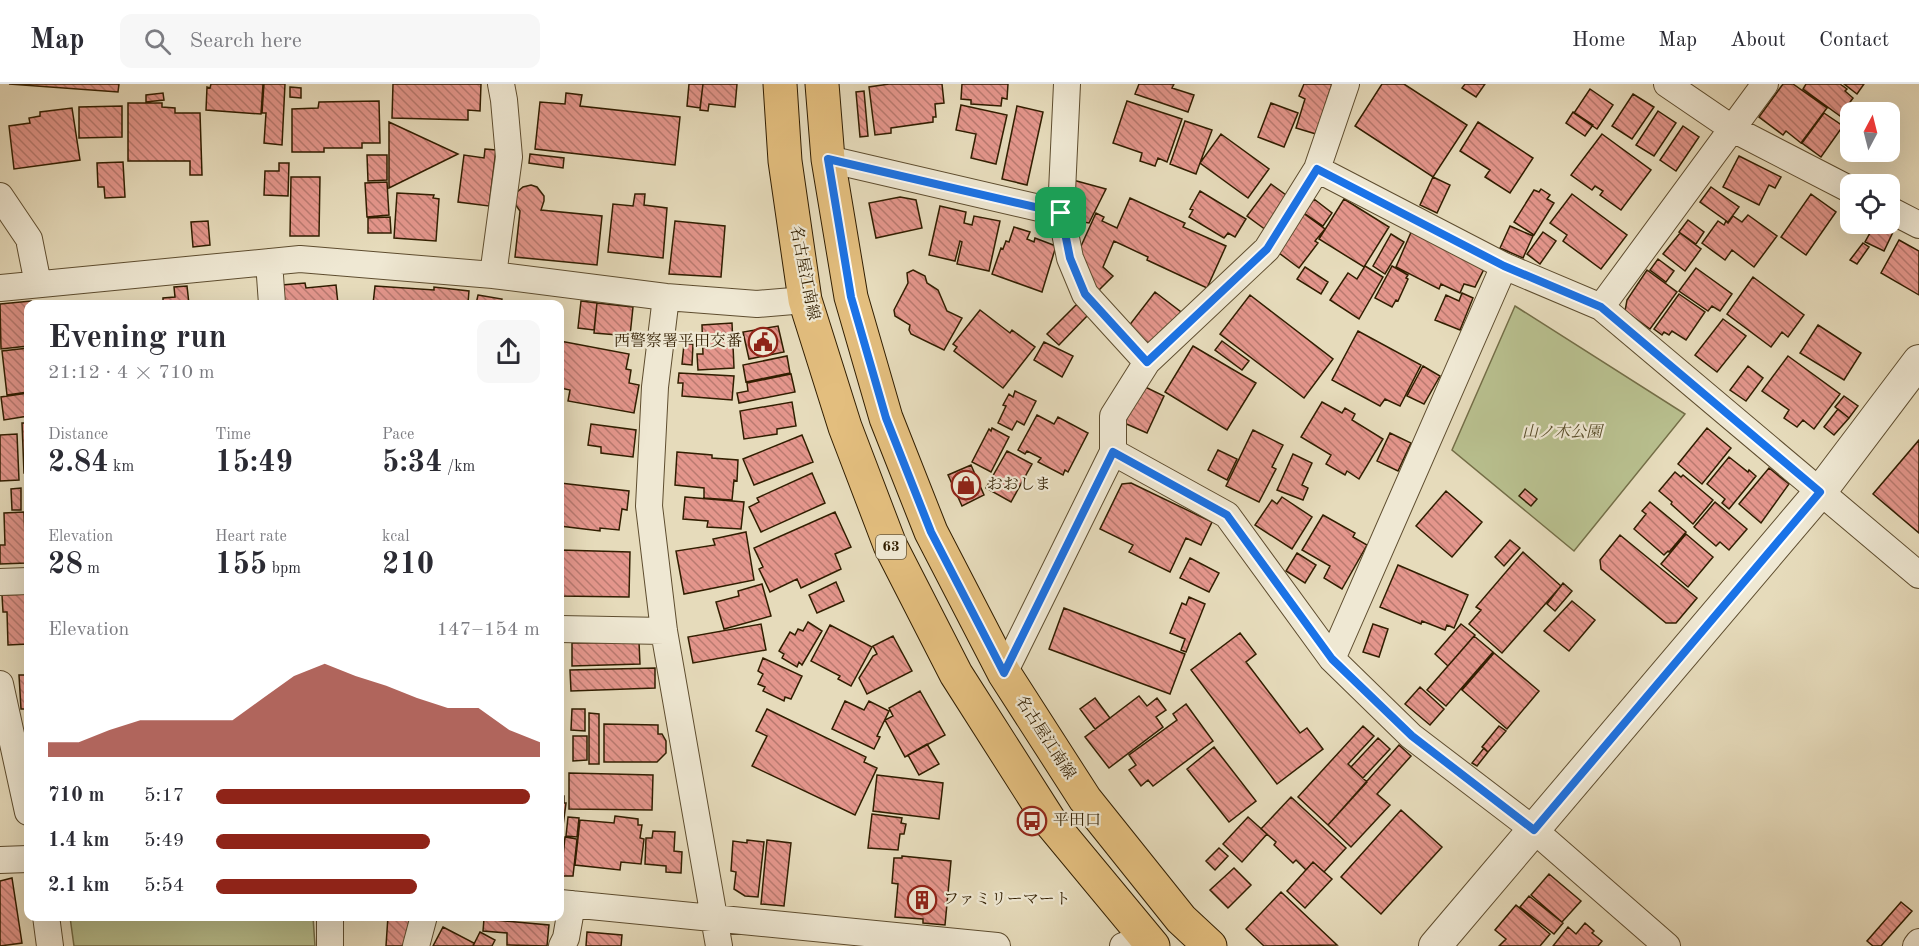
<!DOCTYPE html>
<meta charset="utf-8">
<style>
:root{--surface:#fff;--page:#f7f7f7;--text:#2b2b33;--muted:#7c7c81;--line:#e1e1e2;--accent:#8f2418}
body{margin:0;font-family:"Old Standard TT","Noto Serif JP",serif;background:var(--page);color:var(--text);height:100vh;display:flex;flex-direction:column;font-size:22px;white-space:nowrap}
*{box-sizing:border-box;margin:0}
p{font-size:20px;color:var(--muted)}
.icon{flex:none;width:33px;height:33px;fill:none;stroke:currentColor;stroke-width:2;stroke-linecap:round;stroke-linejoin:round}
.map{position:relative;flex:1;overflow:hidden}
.drawer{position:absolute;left:24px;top:216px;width:540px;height:621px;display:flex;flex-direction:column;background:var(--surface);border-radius:12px;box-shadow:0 6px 24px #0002}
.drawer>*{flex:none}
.needle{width:39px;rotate:7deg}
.tools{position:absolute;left:1840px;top:18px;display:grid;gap:12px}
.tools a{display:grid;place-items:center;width:60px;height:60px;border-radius:12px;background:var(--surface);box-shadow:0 6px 24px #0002;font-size:30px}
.pin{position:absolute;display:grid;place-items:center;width:51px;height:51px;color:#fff;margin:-26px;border-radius:12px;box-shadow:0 3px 9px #0006}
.round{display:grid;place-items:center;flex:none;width:63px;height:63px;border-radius:12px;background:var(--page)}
.head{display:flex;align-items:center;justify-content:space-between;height:102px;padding:0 24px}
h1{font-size:33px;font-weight:600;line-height:45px}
.stats{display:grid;grid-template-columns:repeat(3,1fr);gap:9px;height:102px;padding:6px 24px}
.stats div{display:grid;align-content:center}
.stats b{font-size:30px;font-weight:600}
.stats small{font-size:16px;font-weight:400}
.stats p{font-size:16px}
.chart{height:168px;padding:12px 24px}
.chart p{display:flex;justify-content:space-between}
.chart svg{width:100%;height:108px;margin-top:6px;fill:var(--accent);opacity:.7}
ul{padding:0 24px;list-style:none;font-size:20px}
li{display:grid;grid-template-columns:96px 72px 1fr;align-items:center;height:45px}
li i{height:15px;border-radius:8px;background:var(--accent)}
header{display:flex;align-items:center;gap:36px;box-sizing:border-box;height:84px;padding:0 30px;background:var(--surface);border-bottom:2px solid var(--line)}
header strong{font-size:28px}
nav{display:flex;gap:33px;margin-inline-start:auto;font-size:21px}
.search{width:420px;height:54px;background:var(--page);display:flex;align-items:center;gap:15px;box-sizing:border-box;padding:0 21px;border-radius:12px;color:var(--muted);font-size:22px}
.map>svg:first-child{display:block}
.green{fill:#b8bf8e;stroke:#746e47;stroke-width:1.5}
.building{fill:url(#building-back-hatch);stroke:#311e00;stroke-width:1.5}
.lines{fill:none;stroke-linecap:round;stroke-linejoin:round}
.minor-casing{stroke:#5e4d2f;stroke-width:28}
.tertiary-casing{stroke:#5e4d2f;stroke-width:34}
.primary-casing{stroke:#311e00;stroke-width:35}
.minor{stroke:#efe8d3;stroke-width:26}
.tertiary{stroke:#efe8d3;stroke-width:32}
.primary{stroke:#e3be7e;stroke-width:33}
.route-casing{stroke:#fff;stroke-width:12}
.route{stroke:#1a73e8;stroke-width:8}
.labels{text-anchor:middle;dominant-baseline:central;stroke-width:4.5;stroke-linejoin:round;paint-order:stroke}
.shield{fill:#efe8d3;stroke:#6a5b3f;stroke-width:1.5}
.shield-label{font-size:15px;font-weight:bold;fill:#311e00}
.street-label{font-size:16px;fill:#311e00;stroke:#efe8d3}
.poi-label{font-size:16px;fill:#311e00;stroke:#efe8d3;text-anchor:start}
.park-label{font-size:16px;font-style:italic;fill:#5a4e2b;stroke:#efe8d3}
</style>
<header>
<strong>Map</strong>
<div class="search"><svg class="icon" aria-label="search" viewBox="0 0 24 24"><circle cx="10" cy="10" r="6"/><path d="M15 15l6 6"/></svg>Search here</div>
<nav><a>Home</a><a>Map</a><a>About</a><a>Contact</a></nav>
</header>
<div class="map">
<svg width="1919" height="862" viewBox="0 0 1919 862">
<defs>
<pattern id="building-back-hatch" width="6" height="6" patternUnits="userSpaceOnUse" patternTransform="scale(1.5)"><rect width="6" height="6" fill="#e4968c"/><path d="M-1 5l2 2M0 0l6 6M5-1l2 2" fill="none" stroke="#b97a70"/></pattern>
</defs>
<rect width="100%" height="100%" fill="#e6dbbb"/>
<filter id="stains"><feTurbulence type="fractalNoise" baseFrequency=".00333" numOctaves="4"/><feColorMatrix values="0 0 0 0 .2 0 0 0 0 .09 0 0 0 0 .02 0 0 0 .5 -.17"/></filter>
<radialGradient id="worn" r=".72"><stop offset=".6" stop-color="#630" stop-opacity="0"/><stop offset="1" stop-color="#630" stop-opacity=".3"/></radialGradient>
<!-- green -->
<path class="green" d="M1515,222L1685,330L1574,467L1452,366Z
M70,833H313L315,862H74Z"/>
<!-- building -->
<path class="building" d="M9,0H119L118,8Z
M211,0H263L261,30L206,26L207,3L210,4Z
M264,0H285L282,61L264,59L266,29H262Z
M393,0H481L480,27L468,26V36L392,34Z
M689,0H703L700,24L687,22Z
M703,0H737L735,23L709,20L708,27L700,26Z
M889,0H942L944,19L935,20L936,33H933V38L891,44V49L875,51L869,3Z
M962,0H1008L1007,15L1002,14L1001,22L971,20V16L961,15Z
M1139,0H1174L1172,4L1194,11L1188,28L1135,10Z
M1304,0H1332L1316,50L1296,44L1305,15L1299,12Z
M1382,0H1404L1467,41L1433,93L1355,42Z
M1465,0H1485L1476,13L1462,4Z
M1783,0H1793L1827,24L1801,59L1786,47L1783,51L1759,33Z
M1806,0H1840L1847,5L1845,7L1853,14L1840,32L1803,5Z
M1844,0H1864L1857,10Z
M290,3L301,4V14L290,13Z
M1590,5L1613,21L1597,45L1574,29Z
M864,7L868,52L860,53L856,8Z
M163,9L164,16L146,18V11Z
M566,9L582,11L580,22L680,33L675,81L535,65L540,18L565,20Z
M1633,10L1654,23L1632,55L1612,42Z
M379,17L380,59H362V64H324V68H292V25L318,24L319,18Z
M1127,17L1182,35L1167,78L1158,74L1155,82L1140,77L1142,69L1113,59Z
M128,19H162V23L175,24V29H200L202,91H190V77H128Z
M1271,19L1298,29L1284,63L1258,53Z
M961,21L1007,31L996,80L971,74L976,50L956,46Z
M122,22V53L79,54V23Z
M1017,22L1043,28L1027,101L1002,95Z
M72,24L80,76L14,85L9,42L30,39L29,34L40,32V28Z
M1658,27L1676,39L1654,72L1636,61Z
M1573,28L1593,41L1585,52L1566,39Z
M1824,29L1843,42L1821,73L1802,59Z
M1185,37L1212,46L1196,90L1170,80Z
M389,38L458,70L389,104Z
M1478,38L1533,74L1510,109L1485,93L1490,86L1460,67Z
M1683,42L1699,53L1676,87L1660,76Z
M1221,50L1269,85L1248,114L1200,79Z
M1602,50L1651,86L1621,126L1600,111L1603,107L1595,102L1592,106L1571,91Z
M485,65L496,66L489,122L458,118L464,71L484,74Z
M530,70L564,74L563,84L529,79Z
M367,71H387V96L368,97Z
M1739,72L1781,93L1775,104L1769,101L1759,121L1723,103Z
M123,78L125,113L105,114L104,103H98L97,79Z
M279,79H289L288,112L264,111L265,87H279Z
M291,93H320L319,152H290Z
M1433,93L1450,101L1437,129L1420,121Z
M1073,96L1106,105L1089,139L1071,136Z
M387,98L389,131L367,133L365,99Z
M1271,100L1290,114L1266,146L1247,132Z
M531,101L537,103L544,112V117L541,126L602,132L597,181L515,173L520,127L515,120L516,109L523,103Z
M1711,103L1739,123L1728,138L1700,118Z
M1541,105L1550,111L1547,115L1554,119L1534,151L1514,138L1534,106L1539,108Z
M1200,107L1246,135L1235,153L1228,149L1224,154L1189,133L1193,126L1190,125Z
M397,109L434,111L433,114L439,115L436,157L394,154Z
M635,110H645L644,121L667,124L663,174L608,168L613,120L633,122Z
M1572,110L1627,151L1601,185L1563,157L1567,151L1550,139Z
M1811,110L1836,128L1806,171L1781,153Z
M900,113L916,116L922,144L876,154L869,119Z
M1130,114L1185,139L1183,143L1226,162L1207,204L1147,176L1148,173L1114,157L1103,183L1113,192L1096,209L1077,171L1096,129L1104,133L1102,137L1117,144Z
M1314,115L1332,129L1323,142L1304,129Z
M1344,115L1389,143L1364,183L1319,155Z
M940,122L966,128L964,139L972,141L974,132L1000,137L989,187L957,180L962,158L960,157L955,177L929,171Z
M1303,129L1325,145L1315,157L1318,159L1299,184L1275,166Z
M1748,131L1777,152L1754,183L1732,166L1725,176L1702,159L1718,137L1724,141L1726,137L1728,139L1733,132L1742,138Z
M390,133L391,149H368V134Z
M1688,136L1704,148L1696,160L1679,148Z
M208,137L210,161L193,163L191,138Z
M675,137L725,142L721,193L669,190Z
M1875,140L1893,148L1884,167L1865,158Z
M1510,142L1533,152L1523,174L1500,164Z
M1014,143L1030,148L1027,155L1034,158L1035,154L1056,162L1042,208L992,190L1001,164L1003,165L1006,157L1009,158Z
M1412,146L1484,185L1475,203L1464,200L1460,209L1441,200L1439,205L1396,183Z
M1543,148L1556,157L1540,180L1527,170Z
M1680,149L1701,165L1685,187L1663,170Z
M1391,150L1404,158L1385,190L1373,182Z
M1899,156L1919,167V211L1881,189Z
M1863,159L1869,163L1857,180L1850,176Z
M1658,175L1674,187L1666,198L1650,186Z
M1365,182L1383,193L1359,235L1330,216L1348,189L1357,195Z
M1392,182L1408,191L1406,194L1408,195L1398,217L1396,216L1392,223L1375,214Z
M1305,183L1328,198L1321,210L1297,195Z
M1696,184L1732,210L1720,227L1712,222L1708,227L1679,207Z
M913,186L925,192L927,199L938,206L947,227L962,234L944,266L911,250L909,246L910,241L895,232L894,226L908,199L907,189Z
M1647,186L1677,208L1650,245L1625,227L1627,216Z
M1753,193L1804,231L1788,253L1782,248L1771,263L1727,230Z
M305,199L306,204L336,201L338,220H284L282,201Z
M187,202L189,220L200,219L201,220H163V214L175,213L174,203Z
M375,202L434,206V203L469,207L468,219L473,220H373Z
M1155,208L1181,228L1169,245L1152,262L1128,243Z
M1462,209L1473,214L1460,246L1435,236L1446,211L1459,217Z
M1679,210L1705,228L1686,256L1672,247L1669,251L1664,248L1662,251L1654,245Z
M478,211L502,215L501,220H476Z
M1250,211L1333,275L1304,314L1220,250Z
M31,217V220H28V262L1,265L0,220Z
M581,217L597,219L594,246L578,244Z
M597,219L633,223L630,252L594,249Z
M1077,220L1088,231L1059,261L1047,250Z
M980,226L1010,249L1012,246L1035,263L1003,304L954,267L957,263L953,260Z
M1723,235L1746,252L1717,288L1695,271Z
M732,239L734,284L698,286L697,270H703L702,241Z
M1818,241L1861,269L1844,296L1800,269Z
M778,242L784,268L749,275L743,248Z
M1358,247L1421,281L1400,322L1385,315L1380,322L1332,296Z
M560,257L629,270L626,285L631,286L629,299L639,301L634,329L568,317L570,306L560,304Z
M1222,257L1249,277L1242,286L1215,266Z
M1044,258L1073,272L1062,293L1034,276Z
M684,260H693L692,281L682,280Z
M1193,262L1256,299L1227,346L1165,308Z
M28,264V308L7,311L2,267Z
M787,272L790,289L746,298L743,281Z
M1788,272L1840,310L1814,345L1803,336L1797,343L1784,334L1789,326L1762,307Z
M1423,282L1440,292L1424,320L1407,312Z
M1748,282L1763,294L1746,317L1730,306Z
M679,289L734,292L732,316L682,312L683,299H678Z
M791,290L795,308L739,319L737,309L748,307L747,299Z
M1139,300L1164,312L1147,349L1122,338Z
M1015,307L1036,317L1024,341L1017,337L1012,346L998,339L1006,322L1003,321L1009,310L1013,313Z
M28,309V332L4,336L1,313Z
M1844,312L1858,322L1849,334L1835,323Z
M792,318L796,342L777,345V350L744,355L740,327Z
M1322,318L1342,329L1345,324L1355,330L1352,336L1383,355L1359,395L1347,387L1345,391L1326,380L1331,371L1301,353Z
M1838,325L1849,334L1834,351L1824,343Z
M1037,331L1054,340L1058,333L1088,349L1068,388L1065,386L1063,391L1038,378L1041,374L1027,367L1025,370L1018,366Z
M22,339H28V389H24Z
M591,340L636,346L633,373L601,369V363L588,361Z
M992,344L1009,353L991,388L972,378L989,345L991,347Z
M1707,344L1731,364L1702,400L1678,380Z
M1253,346L1283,361L1272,383L1276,385L1259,418L1226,402Z
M1390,349L1411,359L1398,387L1377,377Z
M17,350L19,396L0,397V351Z
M802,351L813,378L754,401L743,375Z
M1919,356V449L1873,410Z
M1218,366L1237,375L1227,396L1208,386Z
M1007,367L1032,380L1011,418L986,404Z
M677,368L712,371V374L738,376L737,397L734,396L732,416L704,414V404L675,401Z
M1293,370L1312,379L1302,401L1308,404L1303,416L1277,406Z
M1729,373L1748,388L1749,386L1756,392L1729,425L1722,419L1725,415L1707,400Z
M971,381L984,411L962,422L948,391Z
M1769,384L1789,400L1761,439L1739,420Z
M1675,388L1681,393L1683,391L1713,416L1693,440L1671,420L1672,418L1659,407Z
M812,389L825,419L761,448L749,423L759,418L757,414Z
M560,399L629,407L627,426L622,425L619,446L600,444V447L560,442Z
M1131,399L1212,438L1201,461L1186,454L1170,488L1129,468L1133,461L1100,445L1122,400Z
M21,404V426H12L11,405Z
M1525,405L1537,415L1531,422L1519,412Z
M1446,407L1482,438L1452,473L1416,442Z
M685,413L744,418L741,445L707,443L708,437L683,435Z
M1282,413L1312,433L1292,465L1255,441L1272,416L1277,420Z
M1650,418L1686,448L1669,468L1668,467L1664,471L1634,445L1646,430L1642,427Z
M1715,418L1747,445L1729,466L1720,458L1716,462L1694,443Z
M24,428L26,479L0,480V461H5L4,429Z
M835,428L851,463L835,470L841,485L801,504L797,495L770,508L759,485L763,483L754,464Z
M1323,431L1355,449L1353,453L1367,461L1342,505L1324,494L1330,482L1302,466Z
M746,448L754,496L684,510L676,467L715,461L713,455Z
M1686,450L1713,473L1688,503L1661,480Z
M1620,451L1697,514L1676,539H1666L1601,485L1600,476Z
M1510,456L1520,464L1504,482L1495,473Z
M560,466L630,468L629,513L560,512Z
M1523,468L1561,502L1502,569L1469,540L1481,526L1476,523Z
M1297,469L1316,481L1305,499L1286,487Z
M1190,474L1219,489L1209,508L1180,494Z
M1398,481L1468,511L1454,544L1447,541L1445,546L1422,537L1421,540L1380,523Z
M836,498L844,517L817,529L809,511Z
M1563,499L1572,507L1555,527L1547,520Z
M762,500L771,532L724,545L716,518L739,512L738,507Z
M28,510V560L8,561L7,528H3L2,511Z
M1189,513L1205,520L1186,568L1181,566L1185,555L1170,549L1182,519L1186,521Z
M1572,517L1595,536L1569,567L1544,547Z
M1064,524L1185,570L1170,610L1049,565Z
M808,538L822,547L802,581L799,578L797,583L782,574L784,570L779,567L790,548L795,551L798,545L803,547Z
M761,540L766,566L693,579L688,553Z
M1373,540L1388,545L1379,573L1363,568Z
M1461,540L1475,551L1448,582L1435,570Z
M830,541L872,563L851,602L838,595L840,592L811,577Z
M1240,549L1256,570L1246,578L1300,649L1307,644L1323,665L1277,700L1191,586Z
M893,552L912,587L867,610L859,594L873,572L877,570L873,562Z
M1474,552L1493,568L1446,622L1427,606Z
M639,558L640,580L572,582V559Z
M1494,569L1539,607L1507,645L1462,606Z
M763,574L802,592L791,615L785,613L784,617L763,607L765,603L758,600L763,590L758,587Z
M655,584V604L571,607L570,586Z
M19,591H28V625H21Z
M1420,603L1444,625L1430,641L1405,620Z
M920,607L945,651L905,673L885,636L893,632L889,624Z
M1139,612L1147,622L1157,614L1166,626L1156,633L1163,643L1109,684L1085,653Z
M1095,614L1110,634L1095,645L1080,625Z
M845,617L864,626L869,617L889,627L877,652L880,653L874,665L832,645Z
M1186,620L1213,657L1153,702L1148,696L1141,702L1129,686L1136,681L1129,671L1177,636L1173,630Z
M572,625H585V647L571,646Z
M767,625L866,673L864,678L877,684L855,731L752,682L767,652L756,647Z
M589,629L599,630V680H589Z
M604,640L658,641V650H662L666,657V669L657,678H604Z
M1363,642L1374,652L1348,680L1367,698L1328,741L1298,713Z
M1499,642L1506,647L1488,668L1482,663Z
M573,652H587V676L573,677Z
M1378,654L1390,665L1363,694L1351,683Z
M927,660L939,680L919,691L908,671Z
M1399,661L1411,672L1377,710L1390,721L1351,763L1328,741Z
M1214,663L1256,717L1229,738L1187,685Z
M1484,664L1488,668L1477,682L1472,679Z
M569,689L653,691L652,726L569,725Z
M877,691L943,699L939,735L873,727Z
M560,712H564V719H566L560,765Z
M1291,713L1346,764L1324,788L1313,778L1306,786L1296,776L1293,779L1274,761L1276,758L1261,745Z
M1401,726L1442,763L1381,830L1341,793Z
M872,730L902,734L901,739L906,740L904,750H900L898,766L868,764Z
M615,732L638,735V741H642L640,754L644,755L641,780L621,778L620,786L575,781L580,736L614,739Z
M568,733L579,734L577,753L566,752Z
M1248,733L1267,750L1242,778L1223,760Z
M653,747L675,748L674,767L682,768L681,789L666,788V782L645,780L646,754H652Z
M565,753L577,755L573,792H561Z
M747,756L764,758L758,813L745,812L734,805L736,788L731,787L733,757L747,759Z
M767,756L791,759L784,822L761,820Z
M1219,764L1228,772L1215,786L1206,777Z
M902,772L951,777L945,841L923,839V835L895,833L898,800L892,799L894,774H902Z
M1313,778L1332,795L1305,824L1287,807Z
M1234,784L1251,801L1228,824L1210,806Z
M1549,790L1581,817L1562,838L1531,811Z
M12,794L22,859L0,862V797Z
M1281,808L1337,861L1264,862L1246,845Z
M1529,812L1563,839L1554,850L1520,823Z
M1901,818L1912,827L1881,862H1873L1867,857Z
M1516,821L1550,850L1540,862H1499L1506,855L1495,846Z
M388,832H412L405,862H386Z
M484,835L549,841L547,862L507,861V849L483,847Z
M1585,839L1594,847L1592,849L1602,857L1598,862H1553L1568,843L1576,850Z
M443,843L474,859L473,862H433Z
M480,848L495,856L492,862H473Z
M587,848L622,851L621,862H586Z"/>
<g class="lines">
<!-- minor casing -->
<g class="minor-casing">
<path id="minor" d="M1067,0L1061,129L1070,174L1085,210L1147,278
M1346,0L1317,85L1267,165L1147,278L1113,332V368L1227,431L1332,575L1411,652L1534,746L1667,862
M1667,0L1733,45L1851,106
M828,75L1061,129
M1317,85L1504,182L1601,223L1919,491
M0,112L29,155L38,200
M1890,126L1919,141
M269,178L272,220
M493,191L509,73L504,16L501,0
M0,204L300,175L493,191L666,213L757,220L805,216
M666,213L655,303L649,422L664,547L719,862
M1601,223L1765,0
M0,498L28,497
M560,545L664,547
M1332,575L1504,182
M1004,589L1113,368
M0,600L28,728
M0,776L28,775
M560,819L997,862
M46,832L50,862
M330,832V862
M416,862L424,832
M562,862L566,854L572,820
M1123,862L1145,854
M1916,862L1919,858"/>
</g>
<!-- tertiary casing -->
<g class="tertiary-casing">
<path id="tertiary" d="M1435,862L1820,408L1919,277"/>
</g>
<!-- primary casing -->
<g class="primary-casing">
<path id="primary" d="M780,0L785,77L805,216L845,343L890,461L956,590L1051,739L1153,862
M822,0L828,75L851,213L886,334L931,448L1004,589L1085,715L1181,835L1210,862"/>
</g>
<!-- minor -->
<use href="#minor" class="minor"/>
<!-- tertiary -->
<use href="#tertiary" class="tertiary"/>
<!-- primary -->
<use href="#primary" class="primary"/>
</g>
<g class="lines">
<!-- route casing -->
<g class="route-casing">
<path id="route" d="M828,75L1061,129L1070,174L1085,210L1147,278L1267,165L1317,85L1504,182L1601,223L1820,408L1534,746L1412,652L1332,575L1227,431L1113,368L1004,589L931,448L886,334L851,213Z"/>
</g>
<!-- route -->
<use href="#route" class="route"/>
</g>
<!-- icons -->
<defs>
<g id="civic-ring" transform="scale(1.5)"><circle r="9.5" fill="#efe8d3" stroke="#8f2418" stroke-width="1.5"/><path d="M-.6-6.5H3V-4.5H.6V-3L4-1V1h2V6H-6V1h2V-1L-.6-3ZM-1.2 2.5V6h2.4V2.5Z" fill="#8f2418"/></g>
<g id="shop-ring" transform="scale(1.5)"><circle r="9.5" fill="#efe8d3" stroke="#8f2418" stroke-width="1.5"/><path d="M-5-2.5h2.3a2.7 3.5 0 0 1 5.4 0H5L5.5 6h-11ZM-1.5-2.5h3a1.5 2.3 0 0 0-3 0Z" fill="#8f2418"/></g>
<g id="bus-ring" transform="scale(1.5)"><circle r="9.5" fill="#efe8d3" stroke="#8f2418" stroke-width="1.5"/><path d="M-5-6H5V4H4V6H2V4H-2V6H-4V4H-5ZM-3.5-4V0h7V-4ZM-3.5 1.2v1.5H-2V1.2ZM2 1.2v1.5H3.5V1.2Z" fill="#8f2418"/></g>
<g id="building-ring" transform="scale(1.5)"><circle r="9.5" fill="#efe8d3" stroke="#8f2418" stroke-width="1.5"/><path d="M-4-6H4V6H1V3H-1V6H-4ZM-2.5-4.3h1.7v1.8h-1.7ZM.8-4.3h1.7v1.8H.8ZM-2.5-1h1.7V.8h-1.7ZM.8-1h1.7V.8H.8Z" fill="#8f2418"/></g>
</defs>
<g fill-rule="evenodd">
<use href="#civic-ring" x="763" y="258"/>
<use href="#shop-ring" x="966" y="401"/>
<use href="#bus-ring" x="1032" y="737"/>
<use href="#building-ring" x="922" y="816"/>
</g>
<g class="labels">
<!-- shield labels -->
<rect class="shield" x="876" y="451" width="30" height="24" rx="4.5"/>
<g class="shield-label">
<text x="891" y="463">63</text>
</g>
<!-- street labels -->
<g class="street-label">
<text transform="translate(804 189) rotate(79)">名古屋江南線</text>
<text transform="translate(1045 654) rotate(57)">名古屋江南線</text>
</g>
<!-- poi labels -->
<g class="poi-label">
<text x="742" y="258" text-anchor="end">西警察署平田交番</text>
<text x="987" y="401">おおしま</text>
<text x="1053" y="737">平田口</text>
<text x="943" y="816">ファミリーマート</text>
</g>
<!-- park labels -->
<g class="park-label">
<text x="1562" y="349">山ノ木公園</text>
</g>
</g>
<rect width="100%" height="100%" filter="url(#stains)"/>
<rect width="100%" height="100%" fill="url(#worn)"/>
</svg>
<div class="tools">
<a><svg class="needle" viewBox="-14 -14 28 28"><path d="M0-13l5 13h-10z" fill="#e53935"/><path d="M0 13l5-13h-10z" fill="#7c7c81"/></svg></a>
<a><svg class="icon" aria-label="locate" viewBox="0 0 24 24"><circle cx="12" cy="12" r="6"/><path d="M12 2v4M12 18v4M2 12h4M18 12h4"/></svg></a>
</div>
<div class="pin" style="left:1061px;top:129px;background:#1e9e55"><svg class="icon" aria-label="arrive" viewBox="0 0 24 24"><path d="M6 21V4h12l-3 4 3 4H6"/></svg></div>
<section class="drawer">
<div class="head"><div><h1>Evening run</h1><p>21:12 · 4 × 710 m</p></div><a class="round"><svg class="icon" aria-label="share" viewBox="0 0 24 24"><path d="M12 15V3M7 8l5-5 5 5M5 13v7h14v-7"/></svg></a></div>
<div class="stats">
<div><p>Distance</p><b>2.84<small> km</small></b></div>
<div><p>Time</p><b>15:49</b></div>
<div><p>Pace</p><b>5:34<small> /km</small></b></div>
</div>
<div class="stats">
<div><p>Elevation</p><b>28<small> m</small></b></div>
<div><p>Heart rate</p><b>155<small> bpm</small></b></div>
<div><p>kcal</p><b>210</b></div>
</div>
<div class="chart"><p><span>Elevation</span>147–154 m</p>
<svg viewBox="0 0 160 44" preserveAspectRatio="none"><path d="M0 44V38L10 38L20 33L30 29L40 29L50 29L60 29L70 20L80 11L90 6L100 11L110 15L120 20L130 24L140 24L150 33L160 38V44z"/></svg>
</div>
<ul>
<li><b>710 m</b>5:17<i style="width:97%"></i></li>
<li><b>1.4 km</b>5:49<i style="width:66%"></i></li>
<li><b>2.1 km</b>5:54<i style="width:62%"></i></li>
</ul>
</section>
</div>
